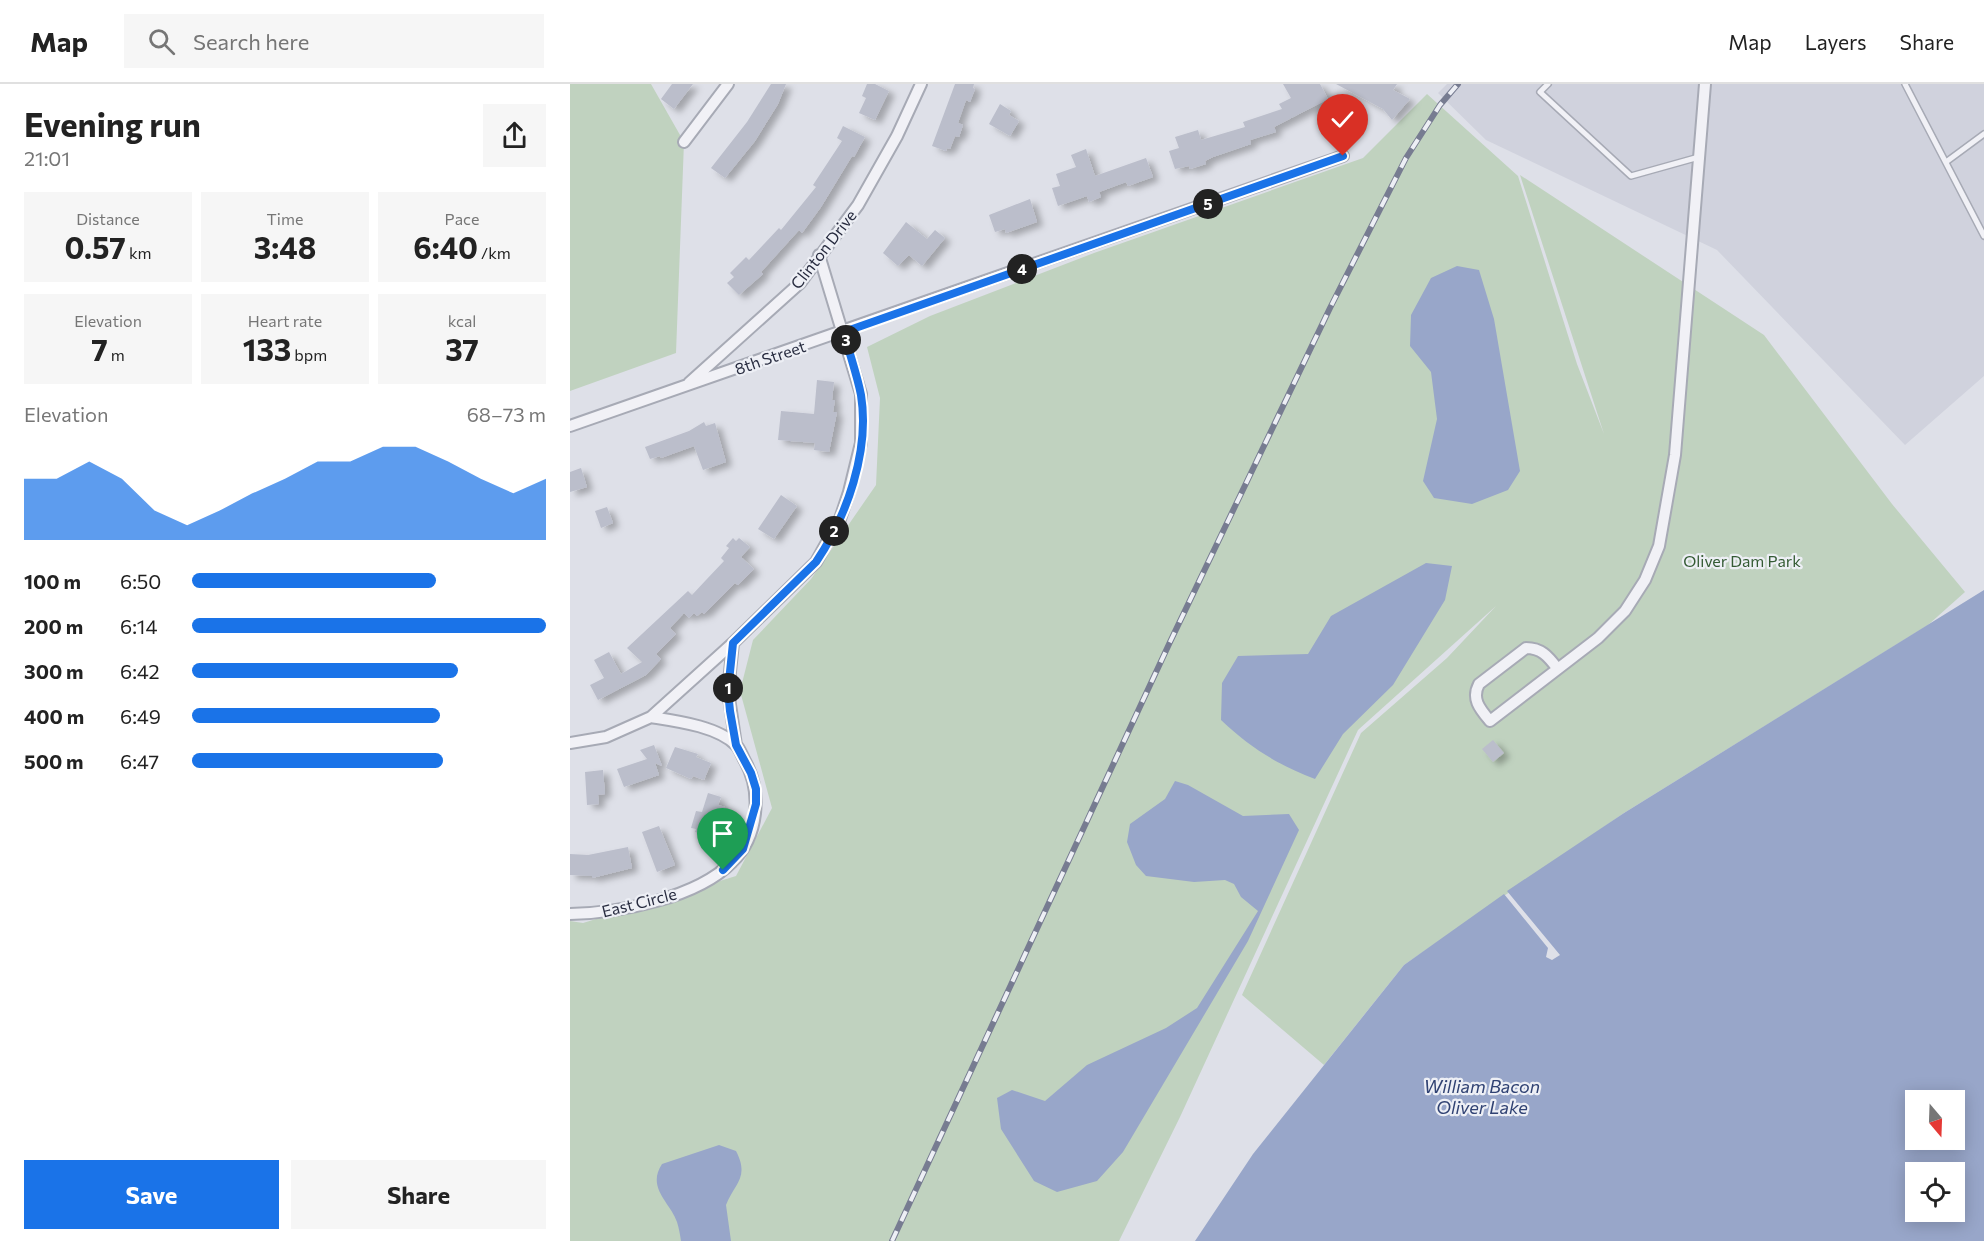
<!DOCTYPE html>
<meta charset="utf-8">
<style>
:root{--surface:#fff;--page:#f6f6f6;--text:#222;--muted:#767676;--line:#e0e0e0;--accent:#1a73e8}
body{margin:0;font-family:Commissioner,sans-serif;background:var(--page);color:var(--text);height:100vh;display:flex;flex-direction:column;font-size:22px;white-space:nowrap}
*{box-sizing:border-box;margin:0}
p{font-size:20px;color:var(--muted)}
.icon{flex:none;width:33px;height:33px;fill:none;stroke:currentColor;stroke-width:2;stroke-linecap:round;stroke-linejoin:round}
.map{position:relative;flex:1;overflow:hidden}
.side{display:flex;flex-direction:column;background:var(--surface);width:570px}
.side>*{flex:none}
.needle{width:39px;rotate:161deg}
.fabs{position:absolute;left:1335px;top:1006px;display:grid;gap:12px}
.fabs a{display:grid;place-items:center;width:60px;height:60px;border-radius:0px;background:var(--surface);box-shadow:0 3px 15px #0003;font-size:30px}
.pin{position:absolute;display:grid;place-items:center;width:51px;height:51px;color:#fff;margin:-62px -26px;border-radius:50% 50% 50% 0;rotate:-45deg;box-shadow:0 0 6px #0007}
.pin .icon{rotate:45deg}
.km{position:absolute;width:30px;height:30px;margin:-15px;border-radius:50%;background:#222;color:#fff;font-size:16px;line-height:30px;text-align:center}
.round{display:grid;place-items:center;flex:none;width:63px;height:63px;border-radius:0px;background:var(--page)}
.summary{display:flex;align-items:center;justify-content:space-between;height:102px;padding:0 24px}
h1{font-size:33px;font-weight:700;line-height:45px}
.stats{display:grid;grid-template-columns:repeat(3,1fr);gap:9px;height:102px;padding:6px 24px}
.stats div{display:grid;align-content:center;border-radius:0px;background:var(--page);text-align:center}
.stats b{font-size:30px;font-weight:700}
.stats small{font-size:16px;font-weight:400}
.stats p{font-size:16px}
.chart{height:168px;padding:12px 24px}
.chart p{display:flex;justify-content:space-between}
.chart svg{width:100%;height:108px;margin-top:6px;fill:var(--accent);opacity:.7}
.cta{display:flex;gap:12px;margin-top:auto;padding:12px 24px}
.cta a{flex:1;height:69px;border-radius:0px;background:var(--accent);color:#fff;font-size:24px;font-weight:700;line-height:69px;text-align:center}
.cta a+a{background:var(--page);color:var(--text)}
ul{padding:0 24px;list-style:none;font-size:20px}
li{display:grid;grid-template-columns:96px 72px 1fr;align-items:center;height:45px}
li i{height:15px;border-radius:8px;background:var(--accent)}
header{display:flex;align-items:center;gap:36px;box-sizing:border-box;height:84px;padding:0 30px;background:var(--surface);border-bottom:2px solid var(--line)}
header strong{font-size:28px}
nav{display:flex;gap:33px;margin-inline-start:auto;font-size:21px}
.search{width:420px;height:54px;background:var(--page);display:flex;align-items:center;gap:15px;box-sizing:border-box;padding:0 21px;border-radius:0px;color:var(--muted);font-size:22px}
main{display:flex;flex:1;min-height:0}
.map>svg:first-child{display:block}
.built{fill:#d0d2dd}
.green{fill:#c0d2bf}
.water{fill:#98a6c9;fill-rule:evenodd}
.building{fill:#bbbecb;filter:url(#shadow)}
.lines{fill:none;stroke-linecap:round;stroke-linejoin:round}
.lane-casing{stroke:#a7aab5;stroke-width:8}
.street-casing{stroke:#a7aab5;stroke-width:14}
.lane{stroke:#f1f1f6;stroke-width:5}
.street{stroke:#f1f1f6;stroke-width:10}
.rail-casing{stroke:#777c91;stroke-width:6}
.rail{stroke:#edeff5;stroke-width:4;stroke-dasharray:11;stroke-linecap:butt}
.route-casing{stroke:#fff;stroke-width:12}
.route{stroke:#1a73e8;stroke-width:8}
.labels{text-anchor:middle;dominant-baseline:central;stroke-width:4.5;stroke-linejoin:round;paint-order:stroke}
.street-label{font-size:16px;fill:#272b3f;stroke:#edeff5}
.park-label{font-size:16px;fill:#345b34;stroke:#edeff5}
.water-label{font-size:18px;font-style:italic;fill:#304273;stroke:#edeff5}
</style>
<header>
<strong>Map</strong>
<div class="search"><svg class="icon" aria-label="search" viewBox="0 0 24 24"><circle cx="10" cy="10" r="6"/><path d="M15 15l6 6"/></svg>Search here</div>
<nav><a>Map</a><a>Layers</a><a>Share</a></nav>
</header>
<main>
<section class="side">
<div class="summary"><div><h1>Evening run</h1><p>21:01</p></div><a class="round"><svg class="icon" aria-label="share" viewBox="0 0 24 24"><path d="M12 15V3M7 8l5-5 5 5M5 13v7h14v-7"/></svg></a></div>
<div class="stats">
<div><p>Distance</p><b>0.57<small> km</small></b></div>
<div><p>Time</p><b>3:48</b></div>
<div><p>Pace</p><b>6:40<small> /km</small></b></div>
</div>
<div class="stats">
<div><p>Elevation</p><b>7<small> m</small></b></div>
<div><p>Heart rate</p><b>133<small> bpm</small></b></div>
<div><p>kcal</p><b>37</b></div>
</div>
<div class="chart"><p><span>Elevation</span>68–73 m</p>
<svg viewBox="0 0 160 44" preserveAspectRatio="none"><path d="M0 44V19L10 19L20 12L30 19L40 32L50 38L60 32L70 25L80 19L90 12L100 12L110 6L120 6L130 12L140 19L150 25L160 19V44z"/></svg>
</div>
<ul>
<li><b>100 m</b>6:50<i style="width:69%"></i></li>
<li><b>200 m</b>6:14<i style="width:100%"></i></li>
<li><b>300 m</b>6:42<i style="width:75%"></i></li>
<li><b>400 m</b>6:49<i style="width:70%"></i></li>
<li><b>500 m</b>6:47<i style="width:71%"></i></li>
</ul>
<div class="cta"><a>Save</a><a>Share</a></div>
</section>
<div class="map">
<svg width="1414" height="1157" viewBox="0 0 1414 1157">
<defs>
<filter id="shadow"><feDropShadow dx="6" dy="4" stdDeviation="3" flood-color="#0004"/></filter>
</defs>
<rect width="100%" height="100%" fill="#dee0e8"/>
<!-- built -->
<path class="built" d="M877,0H1414V292L1335,361L1147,166L916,56L868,9Z"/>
<!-- green -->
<path class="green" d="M0,0H81L114,58L106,269L0,307Z
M857,10L948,92L1007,280L1034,350L950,91L1194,251L1322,420L1395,508L1358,541L1054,729L834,881L754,981L672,911L791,649L877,574L926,522L788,646L610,1033L549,1157H0V837L13,839L166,792L202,724L170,607L183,556L241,495L306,401L310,314L297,263L360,232L524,169L793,74Z"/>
<!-- water -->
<path class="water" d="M887,182L909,186L924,235L950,387L938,406L902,420L864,414L853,397L867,335L861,288L840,262L841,231L861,194Z
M856,479L882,482L875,516L823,601L773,650L745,695C706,680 681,664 651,636L652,599L668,572L738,570L761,532Z
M1414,506V1157H625L683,1070L834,881L934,810L978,864L976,873L982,876L990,871L937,807L1054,729ZM1346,1017H1384V1056H1346ZM1346,1089H1384V1128H1346Z
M605,697L618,701L673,732L719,730L729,746L678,857L553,1068L527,1097L487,1108L464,1097L431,1045L427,1014L442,1006L475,1017L517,981L596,944L627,924L688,827L671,813L664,800L655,796L624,798L576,792L566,781L557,758L560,740L595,715Z
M149,1061L166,1067C180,1094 164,1100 156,1121L161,1157H111C110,1151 109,1144 107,1138C101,1119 76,1104 92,1080Z"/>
<!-- building -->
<path class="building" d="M102,0H123L104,25L91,15Z
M201,0H216L208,20L185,57L155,94L141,84L177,38Z
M297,0H305L319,7L305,36L289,29L296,14L292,12Z
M385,0H404L403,4L405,5L400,18L396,16L388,39L393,41L389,53L385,52L380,65L377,64L376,67L362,62Z
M713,0H750L758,15L704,43L706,48L680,56L681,60L643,73L635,77L636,80L620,85L619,82L605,85L599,67L609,64L605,53L628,46L631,56L675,43L673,38L712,25L709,20L721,14Z
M766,0H827L823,6L840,15L822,36L813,25Z
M430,20L441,27L439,31L449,37L440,52L419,40Z
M273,42L295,53L284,73L282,72L251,123L232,149L229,146L191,188L193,190L169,211L157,199L164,193L160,189L176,173L179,176L209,144L211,146L246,103L243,101L272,57L267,54Z
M516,65L525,92L576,74L583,93L558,102L556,98L529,108L531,113L519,118L517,112L488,122L482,104L490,102L486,90L506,83L501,71Z
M460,115L467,138L436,149L435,145L425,148L419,131Z
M336,138L357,155L365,146L375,154L352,182L339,171L328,182L313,169Z
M247,296L264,298L262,316H265L263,328H267L259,368L244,366L245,359L208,356L211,327L244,330Z
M134,338L136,342L145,339L156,378L133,386L124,362L91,374L90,372L80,375L75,363L119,347Z
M11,384L17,403L0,408V388Z
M211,411L227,422L204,455L188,445Z
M37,423L43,439L31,444L25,427Z
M163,454L166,457L169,454L180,463L171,473L184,485L168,501L165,499L134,530L132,528L127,532L124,529L119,534L114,529L100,544L106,550L86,570L91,575L76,591L28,616L20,601L34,594L24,576L39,568L51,590L72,578L57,564L118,507L122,511L136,496L154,477L151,474L159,464L156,462Z
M923,656L934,669L923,678L912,665Z
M84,661L92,682L85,679L89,691L54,703L47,685L77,675L70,666Z
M105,663L128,670L126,673L141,679L134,696L123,692L121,695L96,684Z
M33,686L35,710L28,711L29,720L17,721L15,688Z
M138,709L151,713L148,721L155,723L144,755L125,748L126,745L121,744L126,727L132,728Z
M89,742L105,781L87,788L72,748Z
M58,763L62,784L22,794V792L0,791V770L18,771Z"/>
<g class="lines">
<!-- lane casing -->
<g class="lane-casing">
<path id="lane" d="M978,0L970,8L1061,92L1129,73
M1335,0L1414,152
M1376,78L1414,50"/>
</g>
<!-- street casing -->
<g class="street-casing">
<path id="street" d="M114,58L158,0
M119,299L230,199L288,121L327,52L351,0
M0,342L773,72
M163,559L158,607L166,661
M987,584C978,572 971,564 956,564L909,600C901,615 910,625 920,637L1028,554L1055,527L1075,496L1089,462L1105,371L1135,0
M0,659L36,653L81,633L163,559L246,478L270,435L279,408L291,359V310L249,171
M0,830C49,829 127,814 162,778C189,752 192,708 175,677C172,672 170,665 166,661C147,642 106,637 81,633"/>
</g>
<!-- lane -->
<use href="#lane" class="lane"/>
<!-- street -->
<use href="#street" class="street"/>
<!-- rail casing -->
<g class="rail-casing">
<path id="rail" d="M322,1157L600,558L760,224L836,74L870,21L888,0"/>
</g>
<!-- rail -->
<use href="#rail" class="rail"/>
</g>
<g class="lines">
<!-- route casing -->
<g class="route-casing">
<path id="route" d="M153,786L173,765L186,720V705L181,689L166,661L160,627L158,607L163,559L246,478C277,432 300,367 291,311C287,290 279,269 274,248L773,72"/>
</g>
<!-- route -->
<use href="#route" class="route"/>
</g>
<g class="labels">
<!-- street labels -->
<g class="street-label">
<text transform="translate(253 165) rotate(-52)">Clinton Drive</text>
<text transform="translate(200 273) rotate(-19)">8th Street</text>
<text transform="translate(69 818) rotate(-14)">East Circle</text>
</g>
<!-- park labels -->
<g class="park-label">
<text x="1172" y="476">Oliver Dam Park</text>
</g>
<!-- water labels -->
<g class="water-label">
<text x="912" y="1002">William Bacon<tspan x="912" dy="21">Oliver Lake</tspan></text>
</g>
</g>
</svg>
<div class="fabs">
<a><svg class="needle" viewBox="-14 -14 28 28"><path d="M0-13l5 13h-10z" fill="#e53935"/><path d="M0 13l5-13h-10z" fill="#767676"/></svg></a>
<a><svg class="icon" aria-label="locate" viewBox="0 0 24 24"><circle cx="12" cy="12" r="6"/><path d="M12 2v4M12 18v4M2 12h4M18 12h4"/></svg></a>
</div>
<div class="pin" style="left:153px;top:786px;background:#1e9e55"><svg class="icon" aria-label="arrive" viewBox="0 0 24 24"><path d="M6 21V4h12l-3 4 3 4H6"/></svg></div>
<div class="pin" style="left:773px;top:72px;background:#d93025"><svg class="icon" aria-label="check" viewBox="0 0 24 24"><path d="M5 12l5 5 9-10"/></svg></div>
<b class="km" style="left:158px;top:604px">1</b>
<b class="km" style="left:264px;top:447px">2</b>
<b class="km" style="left:276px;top:256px">3</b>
<b class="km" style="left:452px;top:185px">4</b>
<b class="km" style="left:638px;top:120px">5</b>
</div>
</main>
